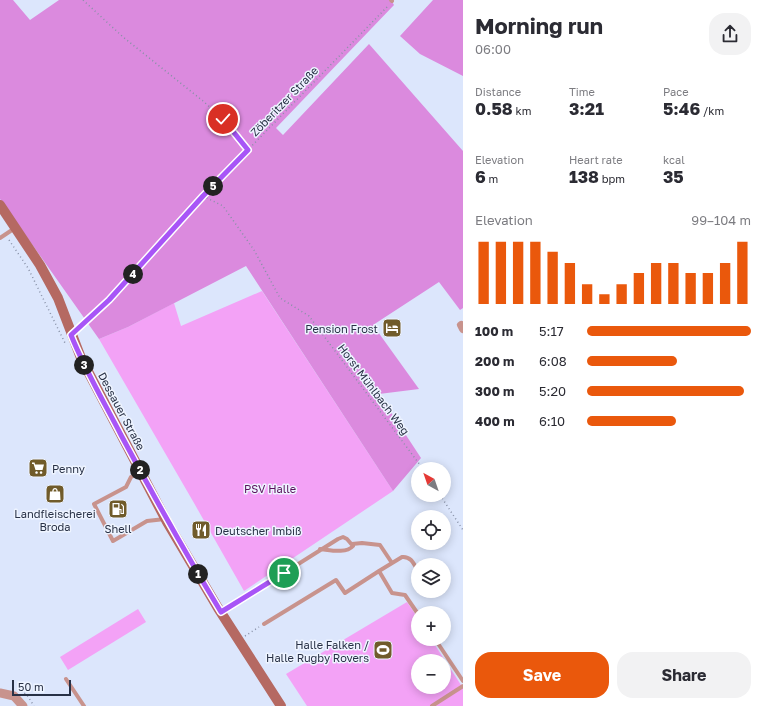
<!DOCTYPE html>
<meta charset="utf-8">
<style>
:root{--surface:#fff;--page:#f2f2f3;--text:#2b2b33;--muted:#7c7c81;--accent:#ea580c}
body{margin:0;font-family:"Golos Text",sans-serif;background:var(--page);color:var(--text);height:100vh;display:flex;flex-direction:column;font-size:15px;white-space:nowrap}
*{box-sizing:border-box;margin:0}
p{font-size:13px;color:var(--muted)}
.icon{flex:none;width:22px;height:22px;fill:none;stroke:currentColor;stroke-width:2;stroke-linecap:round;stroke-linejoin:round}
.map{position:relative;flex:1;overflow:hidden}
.sheet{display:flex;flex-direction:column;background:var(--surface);width:300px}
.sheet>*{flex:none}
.needle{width:26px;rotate:320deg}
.buttons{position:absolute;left:411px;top:462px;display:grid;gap:8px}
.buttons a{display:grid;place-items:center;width:40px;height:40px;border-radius:50%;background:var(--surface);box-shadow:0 2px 10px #0003;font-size:20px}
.scale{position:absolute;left:12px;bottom:10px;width:59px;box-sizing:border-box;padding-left:4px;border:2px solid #283146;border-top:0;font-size:11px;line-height:14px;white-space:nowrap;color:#283146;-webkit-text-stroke:3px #eef4ff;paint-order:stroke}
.pin{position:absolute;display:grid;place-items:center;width:34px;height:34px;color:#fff;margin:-17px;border:2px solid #fff;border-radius:50%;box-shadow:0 1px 4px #0007}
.km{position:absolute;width:20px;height:20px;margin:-10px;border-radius:50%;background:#222;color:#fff;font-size:11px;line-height:20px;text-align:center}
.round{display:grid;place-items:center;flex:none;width:42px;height:42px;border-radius:16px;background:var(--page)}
.summary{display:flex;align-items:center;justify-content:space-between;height:68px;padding:0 12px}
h1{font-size:22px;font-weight:700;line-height:30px}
.metrics{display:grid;grid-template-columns:repeat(3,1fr);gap:6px;height:68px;padding:4px 12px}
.metrics div{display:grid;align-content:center}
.metrics b{font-size:17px;font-weight:700}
.metrics small{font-size:11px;font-weight:400}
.metrics p{font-size:11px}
.chart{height:112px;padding:8px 12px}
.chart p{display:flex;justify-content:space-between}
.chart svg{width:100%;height:72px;margin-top:4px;stroke:var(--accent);stroke-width:6}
.action{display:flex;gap:8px;margin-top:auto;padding:8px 12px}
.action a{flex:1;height:46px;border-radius:16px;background:var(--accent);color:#fff;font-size:16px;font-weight:700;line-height:46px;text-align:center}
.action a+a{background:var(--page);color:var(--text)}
ul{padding:0 12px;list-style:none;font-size:13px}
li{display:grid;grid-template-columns:64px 48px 1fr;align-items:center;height:30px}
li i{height:10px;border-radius:5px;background:var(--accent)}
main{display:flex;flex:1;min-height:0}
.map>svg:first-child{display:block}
.green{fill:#f3a2f6;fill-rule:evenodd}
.forest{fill:#db8ade}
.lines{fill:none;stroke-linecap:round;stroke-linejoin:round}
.path{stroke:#8891a7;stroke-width:1.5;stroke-dasharray:1 3;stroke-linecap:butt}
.service{stroke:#c8938d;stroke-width:4}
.minor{stroke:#c8938d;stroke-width:8}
.tertiary{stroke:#c8938d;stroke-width:9}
.secondary{stroke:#b56962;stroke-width:10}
.route-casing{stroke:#fff;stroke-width:8}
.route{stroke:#a855f7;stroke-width:5}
.labels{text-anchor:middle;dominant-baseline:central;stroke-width:3;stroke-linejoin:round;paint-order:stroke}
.street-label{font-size:11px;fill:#283146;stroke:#eef4ff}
.poi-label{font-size:11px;fill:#283146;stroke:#eef4ff;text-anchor:end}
.park-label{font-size:11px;fill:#590f5d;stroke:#eef4ff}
</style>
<main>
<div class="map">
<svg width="463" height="706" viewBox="0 0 463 706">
<rect width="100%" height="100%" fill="#dce6fc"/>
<!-- green -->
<path class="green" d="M262,291L393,491L244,591L194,503L99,339L128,327L174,303L181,326Z
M407,602L418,618V639H431L463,688V706H307L286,674ZM418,661H444V687H418Z
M138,609L146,622L68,670L60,657Z"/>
<!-- forest -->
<path class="forest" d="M0,0H13L30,20L59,0H391L394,5L276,128L283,135L369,44L463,151V308L460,310L439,282L373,325L419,389L379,394L421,458L393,491L246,266L128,327L99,339L0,199Z
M433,0H463V76L420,54L400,36Z"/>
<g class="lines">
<!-- path -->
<path class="path" d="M83,0L123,37L203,101L223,119L248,150
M203,196L223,206L254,250L280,298L309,316L423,469
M9,240L28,268L66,345
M79,328L109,300L203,196L388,6
M440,495L463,530
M245,636L259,627
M21,691L27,695L34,706"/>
<!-- service -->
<path class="service" d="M391,0L392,1
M0,238L15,228
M141,472L131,477L126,487L94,504L113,541L147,521L165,519
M352,544L362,543L380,545L392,563
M418,571C414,564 411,556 402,557L379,571L392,593L405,595L418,614
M222,612L338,539L343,537L347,539L353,546C346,554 330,550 320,549
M264,624L336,580L345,593L379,571
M435,639L463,681
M66,679L84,706
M432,706L463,686"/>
<!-- minor -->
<path class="minor" d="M461,325L463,329"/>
<!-- tertiary -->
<path class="tertiary" d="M0,693L14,696L23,706"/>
<!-- secondary -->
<path class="secondary" d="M0,205L40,265L58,298L81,358L167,522L218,608L281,706"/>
</g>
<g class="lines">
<!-- route casing -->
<g class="route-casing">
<path id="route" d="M223,119L248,150L203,196L109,300L71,335C85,370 104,402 121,435C153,495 186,554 221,612L284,573"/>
</g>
<!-- route -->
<use href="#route" class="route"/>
</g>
<!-- icons -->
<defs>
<g id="hotel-square" transform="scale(1)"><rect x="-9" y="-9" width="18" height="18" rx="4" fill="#705b2a" stroke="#eef4ff"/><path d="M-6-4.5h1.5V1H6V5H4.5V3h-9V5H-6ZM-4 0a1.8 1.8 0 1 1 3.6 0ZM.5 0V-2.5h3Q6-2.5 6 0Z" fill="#fff"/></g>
<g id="supermarket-square" transform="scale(1)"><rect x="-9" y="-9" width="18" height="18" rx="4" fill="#705b2a" stroke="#eef4ff"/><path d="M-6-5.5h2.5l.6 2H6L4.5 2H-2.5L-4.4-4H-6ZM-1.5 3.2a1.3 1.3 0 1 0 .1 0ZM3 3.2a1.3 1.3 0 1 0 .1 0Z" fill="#fff"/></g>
<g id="shop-square" transform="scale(1)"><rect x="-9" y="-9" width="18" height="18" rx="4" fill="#705b2a" stroke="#eef4ff"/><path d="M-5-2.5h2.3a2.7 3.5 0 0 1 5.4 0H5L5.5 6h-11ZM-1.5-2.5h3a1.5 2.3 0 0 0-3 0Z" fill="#fff"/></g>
<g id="fuel-square" transform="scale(1)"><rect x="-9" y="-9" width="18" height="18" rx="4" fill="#705b2a" stroke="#eef4ff"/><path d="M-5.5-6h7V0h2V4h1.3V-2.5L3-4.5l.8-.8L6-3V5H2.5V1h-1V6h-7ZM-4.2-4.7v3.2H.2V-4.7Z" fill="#fff"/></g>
<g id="restaurant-square" transform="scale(1)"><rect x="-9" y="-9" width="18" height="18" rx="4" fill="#705b2a" stroke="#eef4ff"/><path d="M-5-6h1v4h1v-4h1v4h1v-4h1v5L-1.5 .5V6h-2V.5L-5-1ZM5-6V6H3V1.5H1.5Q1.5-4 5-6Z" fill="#fff"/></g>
<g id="stadium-square" transform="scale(1)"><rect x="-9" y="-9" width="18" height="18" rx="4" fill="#705b2a" stroke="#eef4ff"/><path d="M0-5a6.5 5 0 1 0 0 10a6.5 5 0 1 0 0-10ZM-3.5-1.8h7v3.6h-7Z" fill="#fff"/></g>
</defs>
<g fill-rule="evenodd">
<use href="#hotel-square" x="392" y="328"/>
<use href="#supermarket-square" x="38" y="468"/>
<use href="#shop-square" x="55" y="494"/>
<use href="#fuel-square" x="118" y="509"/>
<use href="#restaurant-square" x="201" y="530"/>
<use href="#stadium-square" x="383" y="650"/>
</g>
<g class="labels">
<!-- street labels -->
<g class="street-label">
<text transform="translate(284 101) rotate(-46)">Zöberitzer Straße</text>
<text transform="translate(374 389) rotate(53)">Horst Mühlbach Weg</text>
<text transform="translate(122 411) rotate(62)">Dessauer Straße</text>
</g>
<!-- poi labels -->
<g class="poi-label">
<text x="378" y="328">Pension Frost</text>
<text x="52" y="468" text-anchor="start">Penny</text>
<text x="55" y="513" text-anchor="middle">Landfleischerei<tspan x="55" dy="13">Broda</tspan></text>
<text x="118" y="528" text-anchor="middle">Shell</text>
<text x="215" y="530" text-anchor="start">Deutscher Imbiß</text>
<text x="369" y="644">Halle Falken /<tspan x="369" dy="13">Halle Rugby Rovers</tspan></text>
</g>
<!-- park labels -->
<g class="park-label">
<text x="270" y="488">PSV Halle</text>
</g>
</g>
</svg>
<div class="buttons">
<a><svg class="needle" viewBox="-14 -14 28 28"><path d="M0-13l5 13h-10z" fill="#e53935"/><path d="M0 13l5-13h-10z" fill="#7c7c81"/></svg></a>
<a><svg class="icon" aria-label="locate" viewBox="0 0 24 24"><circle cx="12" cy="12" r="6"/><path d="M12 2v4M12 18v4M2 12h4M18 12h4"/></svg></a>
<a><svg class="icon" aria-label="layers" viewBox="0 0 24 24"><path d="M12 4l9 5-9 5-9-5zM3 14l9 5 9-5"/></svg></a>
<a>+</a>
<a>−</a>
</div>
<div class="scale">50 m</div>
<div class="pin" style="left:284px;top:573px;background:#1e9e55"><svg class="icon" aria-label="arrive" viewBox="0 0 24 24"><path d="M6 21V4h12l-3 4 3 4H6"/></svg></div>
<div class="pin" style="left:223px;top:119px;background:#d93025"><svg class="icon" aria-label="check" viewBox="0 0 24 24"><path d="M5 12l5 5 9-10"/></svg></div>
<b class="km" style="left:198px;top:574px">1</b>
<b class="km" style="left:140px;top:470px">2</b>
<b class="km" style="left:84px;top:365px">3</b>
<b class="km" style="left:133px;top:274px">4</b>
<b class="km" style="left:213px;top:186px">5</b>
</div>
<section class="sheet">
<div class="summary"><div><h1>Morning run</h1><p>06:00</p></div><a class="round"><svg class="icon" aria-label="share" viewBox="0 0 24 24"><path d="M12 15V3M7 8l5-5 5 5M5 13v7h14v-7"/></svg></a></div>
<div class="metrics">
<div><p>Distance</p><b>0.58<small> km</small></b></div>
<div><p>Time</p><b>3:21</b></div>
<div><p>Pace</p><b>5:46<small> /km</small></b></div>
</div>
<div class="metrics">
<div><p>Elevation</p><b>6<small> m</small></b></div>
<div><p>Heart rate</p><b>138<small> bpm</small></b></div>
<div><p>kcal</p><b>35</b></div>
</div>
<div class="chart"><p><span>Elevation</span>99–104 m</p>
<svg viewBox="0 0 160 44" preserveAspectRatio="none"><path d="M5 44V6M15 44V6M25 44V6M35 44V6M45 44V12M55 44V19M65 44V32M75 44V38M85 44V32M95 44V25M105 44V19M115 44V19M125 44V25M135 44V25M145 44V19M155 44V6"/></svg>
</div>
<ul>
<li><b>100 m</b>5:17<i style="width:100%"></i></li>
<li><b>200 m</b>6:08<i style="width:55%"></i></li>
<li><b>300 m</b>5:20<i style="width:96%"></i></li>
<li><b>400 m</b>6:10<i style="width:54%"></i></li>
</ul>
<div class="action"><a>Save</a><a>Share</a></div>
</section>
</main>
